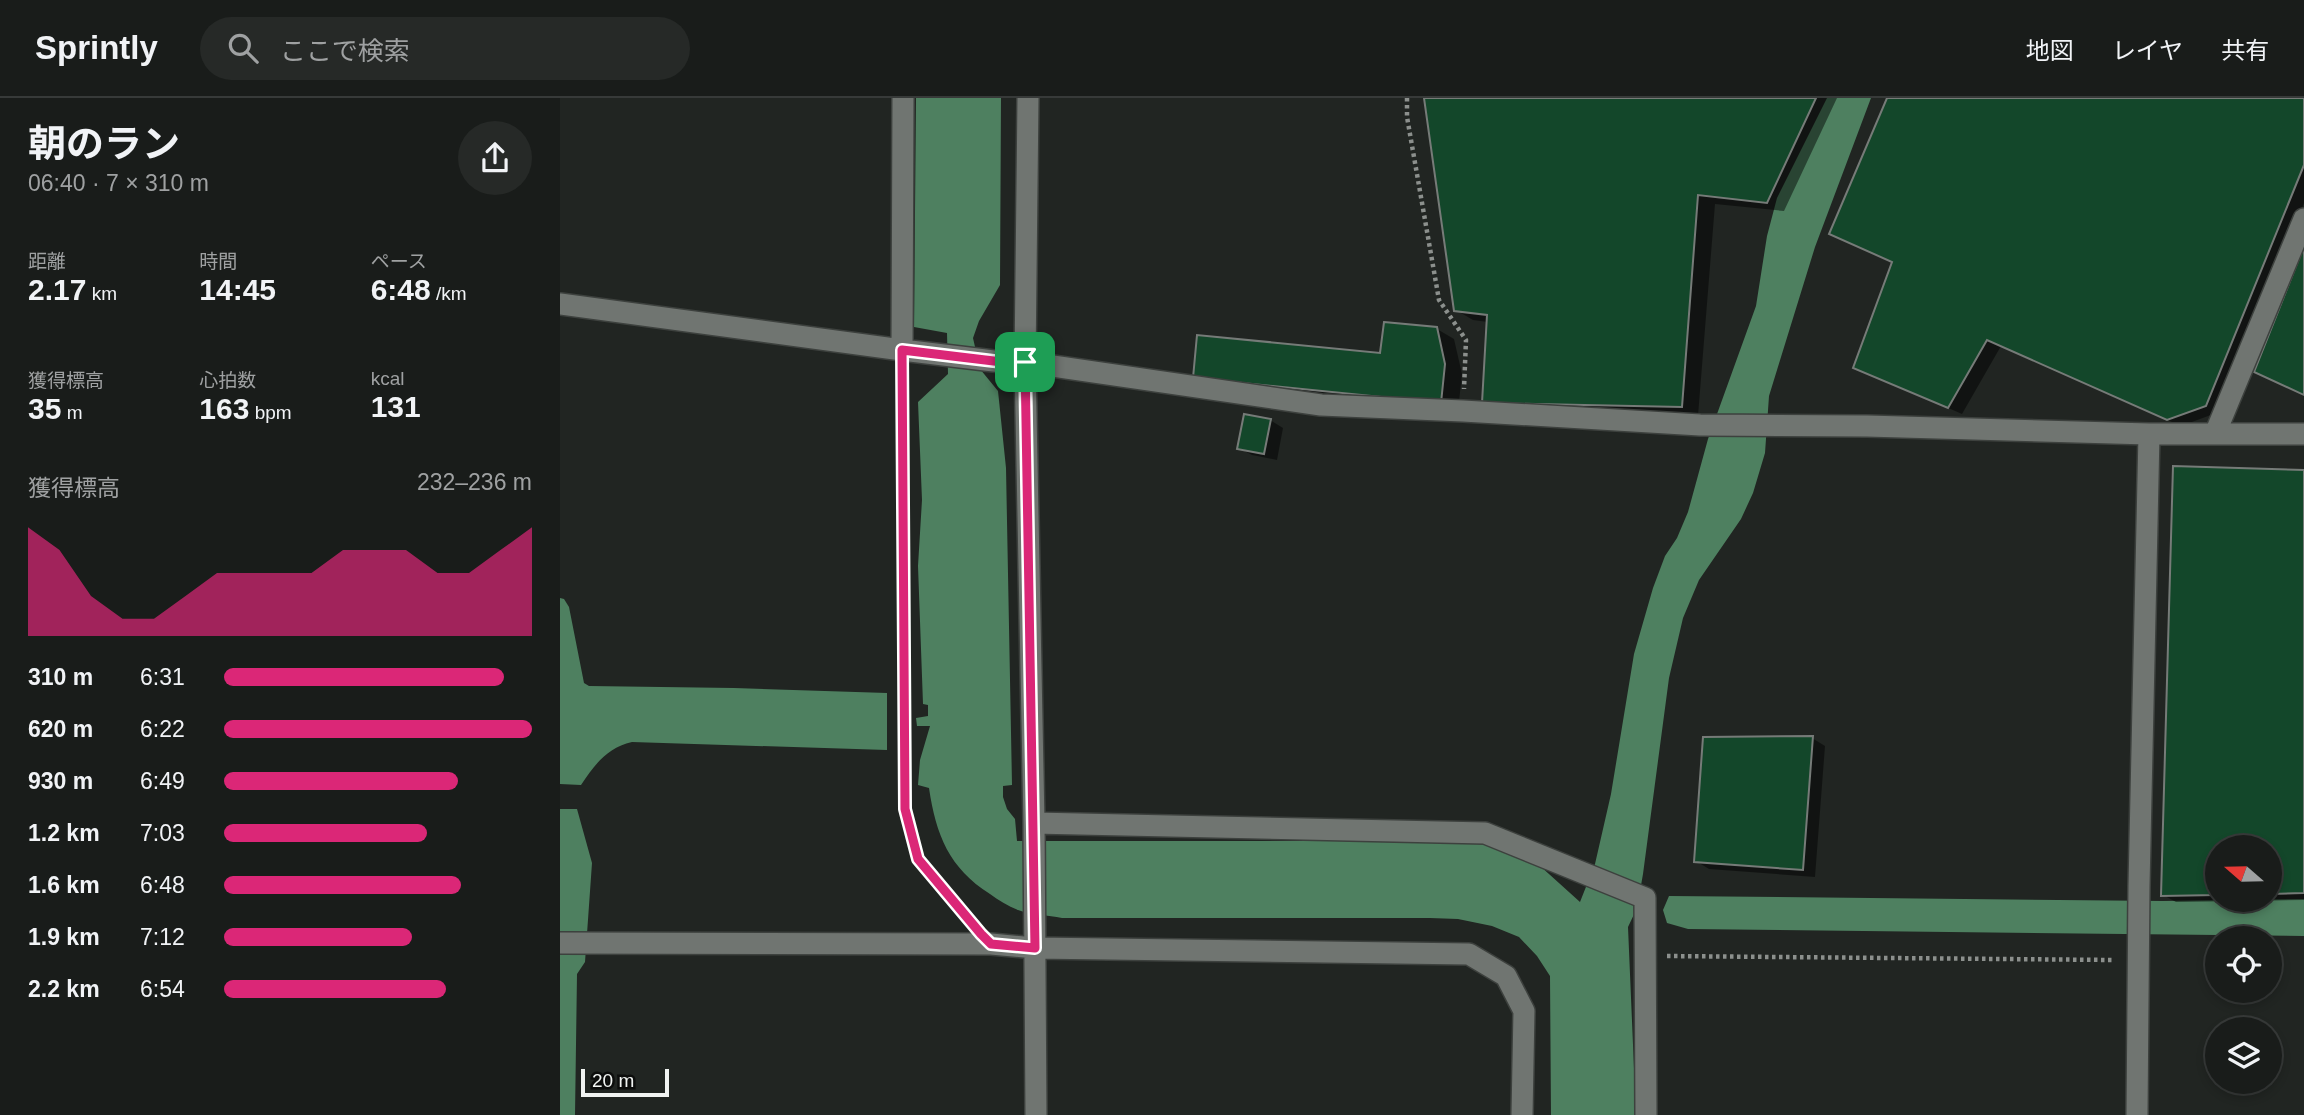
<!DOCTYPE html>
<html lang="ja">
<meta charset="utf-8">
<style>
:root{--surface:#191c1a;--page:#262927;--text:#f1f3f6;--muted:#9fa1a2;--line:#373a39;--accent:#db2777}
body{margin:0;font-family:Arial,"Noto Sans JP",sans-serif;background:var(--page);color:var(--text);height:100vh;display:flex;flex-direction:column;font-size:26px;white-space:nowrap}
*{box-sizing:border-box;margin:0}
p{font-size:23px;color:var(--muted)}
.icon{flex:none;width:38px;height:38px;fill:none;stroke:currentColor;stroke-width:2;stroke-linecap:round;stroke-linejoin:round}
.map{position:relative;flex:1;overflow:hidden}
.sheet{display:flex;flex-direction:column;background:var(--surface);width:560px}
.sheet>*{flex:none}
.needle{width:46px;rotate:290deg}
.fabs{position:absolute;left:1645px;top:737px;display:grid;gap:14px}
.fabs a{display:grid;place-items:center;width:77px;height:77px;border-radius:50%;background:var(--surface);box-shadow:0 4px 10px #0003,0 0 0 2px var(--line);font-size:35px}
.scale{position:absolute;left:21px;bottom:18px;width:88px;box-sizing:border-box;padding-left:7px;border:4px solid #f1f4f2;border-top:0;font-size:19px;line-height:24px;white-space:nowrap;color:#f1f4f2;-webkit-text-stroke:5px #0c0d0c;paint-order:stroke}
.pin{position:absolute;display:grid;place-items:center;width:60px;height:60px;color:#fff;margin:-30px;border-radius:14px;box-shadow:0 4px 10px #0006}
.round{display:grid;place-items:center;flex:none;width:74px;height:74px;border-radius:37px;background:var(--page)}
.headline{display:flex;align-items:center;justify-content:space-between;height:119px;padding:0 28px}
h1{font-size:38px;font-weight:700;line-height:52px}
.figures{display:grid;grid-template-columns:repeat(3,1fr);gap:10px;height:119px;padding:7px 28px}
.figures div{display:grid;align-content:center}
.figures b{font-size:30px;font-weight:700}
.figures small{font-size:19px;font-weight:400}
.figures p{font-size:19px}
.chart{height:196px;padding:14px 28px}
.chart p{display:flex;justify-content:space-between}
.chart svg{width:100%;height:126px;margin-top:7px;fill:var(--accent);opacity:.7}
ul{padding:0 28px;list-style:none;font-size:23px}
li{display:grid;grid-template-columns:112px 84px 1fr;align-items:center;height:52px}
li i{height:18px;border-radius:9px;background:var(--accent)}
header{display:flex;align-items:center;gap:42px;box-sizing:border-box;height:98px;padding:0 35px;background:var(--surface);border-bottom:2px solid var(--line)}
header strong{font-size:33px}
nav{display:flex;gap:38px;margin-inline-start:auto;font-size:24px}
.search{width:490px;height:63px;background:var(--page);display:flex;align-items:center;gap:18px;box-sizing:border-box;padding:0 24px;border-radius:38px;color:var(--muted);font-size:26px}
main{display:flex;flex:1;min-height:0}
.map>svg:first-child{display:block}
.water{fill:#4e8060}
.shadow{fill:#0007;fill-rule:evenodd}
.building{fill:#13472a;stroke:#767b78;stroke-width:2}
.lines{fill:none;stroke-linecap:round;stroke-linejoin:round}
.minor-casing{stroke:#3d413e;stroke-width:24}
.path{stroke:#8c908d;stroke-width:4.5;stroke-dasharray:3.5 3.5;stroke-linecap:butt}
.minor{stroke:#707571;stroke-width:21}
.route-casing{stroke:#fff;stroke-width:14}
.route{stroke:#db2777;stroke-width:9}
</style>
<header>
<strong>Sprintly</strong>
<div class="search"><svg class="icon" aria-label="search" viewBox="0 0 24 24"><circle cx="10" cy="10" r="6"/><path d="M15 15l6 6"/></svg>ここで検索</div>
<nav><a>地図</a><a>レイヤ</a><a>共有</a></nav>
</header>
<main>
<section class="sheet">
<div class="headline"><div><h1>朝のラン</h1><p>06:40 · 7 × 310 m</p></div><a class="round"><svg class="icon" aria-label="share" viewBox="0 0 24 24"><path d="M12 15V3M7 8l5-5 5 5M5 13v7h14v-7"/></svg></a></div>
<div class="figures">
<div><p>距離</p><b>2.17<small> km</small></b></div>
<div><p>時間</p><b>14:45</b></div>
<div><p>ペース</p><b>6:48<small> /km</small></b></div>
</div>
<div class="figures">
<div><p>獲得標高</p><b>35<small> m</small></b></div>
<div><p>心拍数</p><b>163<small> bpm</small></b></div>
<div><p>kcal</p><b>131</b></div>
</div>
<div class="chart"><p><span>獲得標高</span>232–236 m</p>
<svg viewBox="0 0 160 44" preserveAspectRatio="none"><path d="M0 44V6L10 14L20 30L30 38L40 38L50 30L60 22L70 22L80 22L90 22L100 14L110 14L120 14L130 22L140 22L150 14L160 6V44z"/></svg>
</div>
<ul>
<li><b>310 m</b>6:31<i style="width:91%"></i></li>
<li><b>620 m</b>6:22<i style="width:100%"></i></li>
<li><b>930 m</b>6:49<i style="width:76%"></i></li>
<li><b>1.2 km</b>7:03<i style="width:66%"></i></li>
<li><b>1.6 km</b>6:48<i style="width:77%"></i></li>
<li><b>1.9 km</b>7:12<i style="width:61%"></i></li>
<li><b>2.2 km</b>6:54<i style="width:72%"></i></li>
</ul>
</section>
<div class="map">
<svg width="1744" height="1017" viewBox="0 0 1744 1017">
<rect width="100%" height="100%" fill="#212522"/>
<!-- water -->
<path class="water" d="M356,0H441L440,187L419,223L413,240L420,271L438,293L446,370L452,687L443,688V699L447,711L455,721L457,743H823L927,746L979,767L1020,804L1035,766L1051,696L1074,556L1093,490L1105,458L1117,440L1128,414L1148,341L1196,208L1207,138L1217,100L1267,0H1311L1255,149L1209,298L1205,355L1193,395L1181,421L1139,482L1123,520L1109,580L1083,776L1077,810L1068,829L1076,1017H991L990,878L977,858L959,839L932,828L898,821L870,820H502C488,817 472,817 458,812C448,808 438,802 430,796C389,770 376,737 369,690L358,687L360,662L370,628H357L356,620L368,618V607L363,606L358,468L362,402L358,304L388,276L387,235L354,229Z
M0,500L4,501L9,509L24,585L29,588L174,590L327,595V652L72,644C47,650 35,666 21,687L0,686Z
M0,711H17L32,765L25,864L17,876L15,1017H0Z
M1109,798L1603,803L1744,801V838L1128,831L1107,825L1103,812Z"/>
<!-- shadow -->
<path class="shadow" d="M865,0H1277L1224,113L1155,106L1138,318L940,314L928,224L913,222L896,212Z
M1328,0L1744,1V105L1659,314L1621,328L1441,248L1402,316L1295,269L1333,165L1284,142Z
M877,231L894,241L902,276L898,313L651,289L822,256Z
M710,322L723,330L717,362L692,357L679,350Z
M1615,370L1744,374V802L1616,804L1603,797ZM1657,749H1710V802H1657Z
M1252,640L1265,648L1255,779L1149,771L1136,763Z"/>
<!-- building -->
<path class="building" d="M864,0H1256L1207,105L1138,97L1122,309L922,305L927,217L894,213Z
M1327,0H1744V67L1646,308L1607,322L1427,242L1388,310L1293,270L1332,164L1269,136Z
M1744,148V297L1694,274Z
M824,224L877,229L885,266L881,305L633,280L637,237L820,255Z
M684,316L711,321L704,356L677,351Z
M1613,368L1744,372V795L1710,796V749H1657V797L1601,798Z
M1253,638L1243,772L1134,764L1143,639Z"/>
<g class="lines">
<!-- minor casing -->
<g class="minor-casing">
<path id="minor" d="M468,0L465,264L474,725L476,1017
M0,206L342,252L442,264H465L761,307L903,313L1140,327L1307,328L1589,336H1744
M342,252L343,0
M1655,336L1744,121
M474,725L925,735L1085,800L1086,1017
M0,845L431,846L475,850L909,856L946,878L964,913L962,1017
M1577,1017L1579,788L1589,336"/>
</g>
<!-- path -->
<path class="path" d="M847,0V19L879,202L906,242L904,291
M342,274L345,711L358,761L409,822
M1107,858L1554,862"/>
<!-- minor -->
<use href="#minor" class="minor"/>
</g>
<g class="lines">
<!-- route casing -->
<g class="route-casing">
<path id="route" d="M342,252L442,264H465L475,850L431,846L421,836L358,761L345,711Z"/>
</g>
<!-- route -->
<use href="#route" class="route"/>
</g>
</svg>
<div class="fabs">
<a><svg class="needle" viewBox="-14 -14 28 28"><path d="M0-13l5 13h-10z" fill="#e53935"/><path d="M0 13l5-13h-10z" fill="#9fa1a2"/></svg></a>
<a><svg class="icon" aria-label="locate" viewBox="0 0 24 24"><circle cx="12" cy="12" r="6"/><path d="M12 2v4M12 18v4M2 12h4M18 12h4"/></svg></a>
<a><svg class="icon" aria-label="layers" viewBox="0 0 24 24"><path d="M12 4l9 5-9 5-9-5zM3 14l9 5 9-5"/></svg></a>
</div>
<div class="scale">20 m</div>
<div class="pin" style="left:465px;top:264px;background:#1e9e55"><svg class="icon" aria-label="arrive" viewBox="0 0 24 24"><path d="M6 21V4h12l-3 4 3 4H6"/></svg></div>
</div>
</main>
